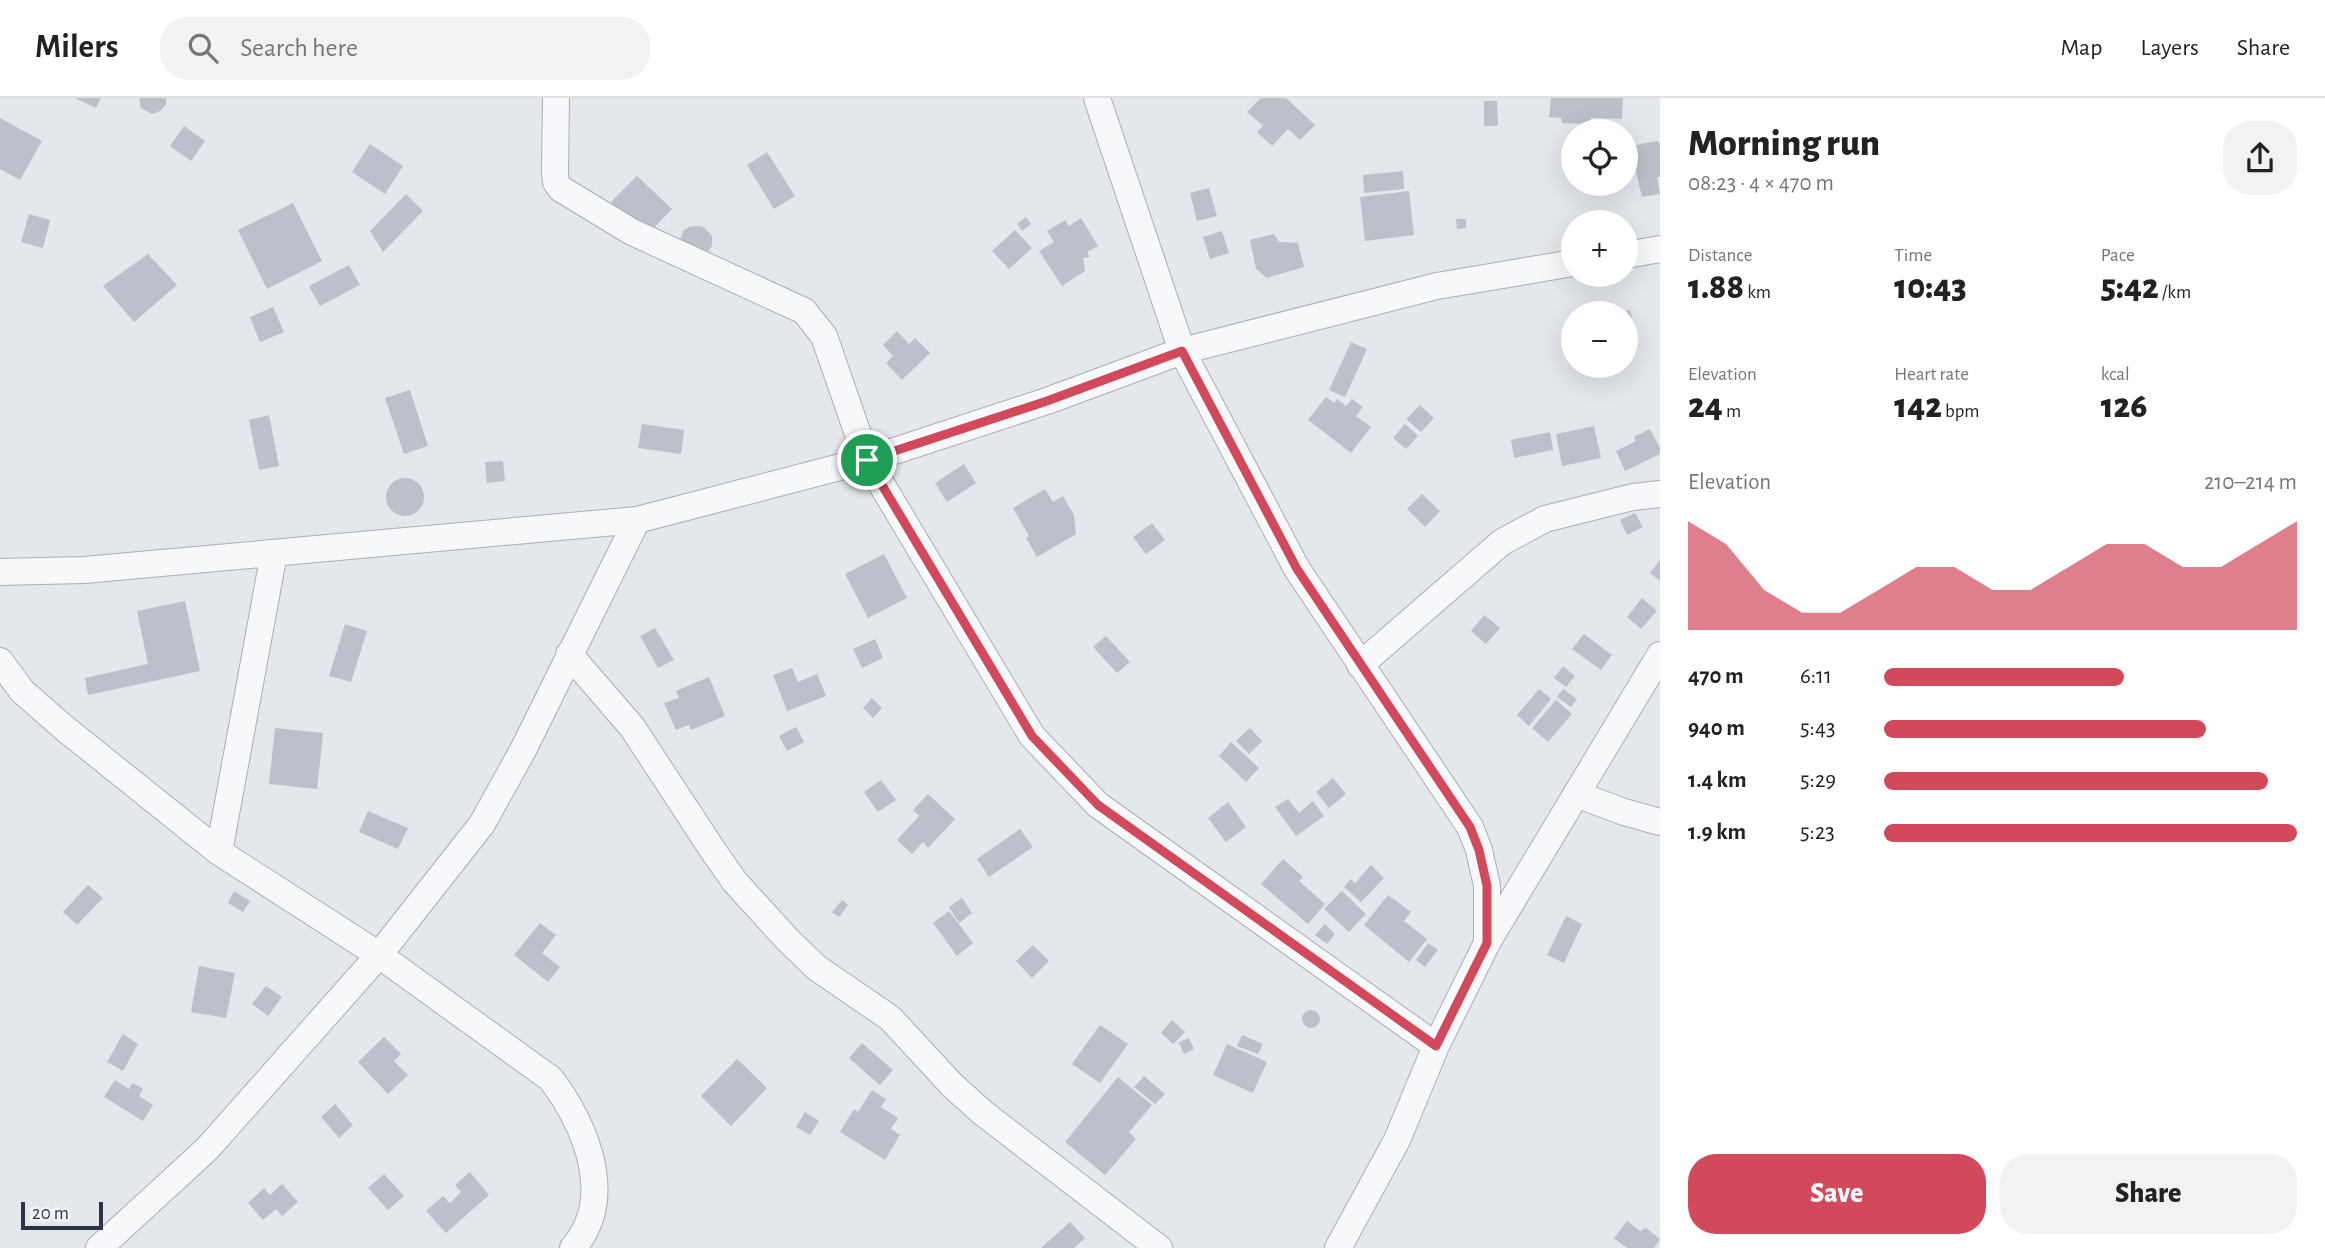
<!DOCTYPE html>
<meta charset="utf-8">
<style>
:root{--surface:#fff;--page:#f2f2f2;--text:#222;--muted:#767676;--line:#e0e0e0;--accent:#d1495b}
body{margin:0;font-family:"Alegreya Sans",sans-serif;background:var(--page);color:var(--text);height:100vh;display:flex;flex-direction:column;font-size:26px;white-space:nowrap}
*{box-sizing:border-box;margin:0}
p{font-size:23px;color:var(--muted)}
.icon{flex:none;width:38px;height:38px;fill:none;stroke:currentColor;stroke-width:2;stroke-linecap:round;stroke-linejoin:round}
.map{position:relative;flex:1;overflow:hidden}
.drawer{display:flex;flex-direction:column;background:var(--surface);width:665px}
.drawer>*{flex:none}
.fabs{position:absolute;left:1561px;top:21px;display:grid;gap:14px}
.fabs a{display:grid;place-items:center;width:77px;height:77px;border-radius:50%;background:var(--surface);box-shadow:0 7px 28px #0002;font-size:35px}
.scale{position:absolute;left:21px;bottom:18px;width:82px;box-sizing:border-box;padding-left:7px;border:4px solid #2b3445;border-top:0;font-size:19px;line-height:24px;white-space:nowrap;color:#2b3445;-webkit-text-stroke:5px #f4f6f9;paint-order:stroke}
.pin{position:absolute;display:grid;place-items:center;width:60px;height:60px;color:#fff;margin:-30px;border:4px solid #fff;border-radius:50%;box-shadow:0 2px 7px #0007}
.round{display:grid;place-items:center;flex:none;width:74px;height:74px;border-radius:28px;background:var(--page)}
.headline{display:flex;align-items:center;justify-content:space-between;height:119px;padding:0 28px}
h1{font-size:38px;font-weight:800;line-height:52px}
.metrics{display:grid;grid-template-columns:repeat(3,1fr);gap:10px;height:119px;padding:7px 28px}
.metrics div{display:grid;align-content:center}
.metrics b{font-size:35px;font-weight:800}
.metrics small{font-size:19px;font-weight:400}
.metrics p{font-size:19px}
.chart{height:196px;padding:14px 28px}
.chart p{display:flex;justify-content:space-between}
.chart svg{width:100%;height:126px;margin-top:7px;fill:var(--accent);opacity:.7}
.primary-button{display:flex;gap:14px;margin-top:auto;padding:14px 28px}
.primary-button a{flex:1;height:80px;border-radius:28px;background:var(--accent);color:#fff;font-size:28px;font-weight:800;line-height:80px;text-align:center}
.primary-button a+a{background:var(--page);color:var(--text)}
ul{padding:0 28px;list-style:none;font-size:23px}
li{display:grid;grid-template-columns:112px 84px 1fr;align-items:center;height:52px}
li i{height:18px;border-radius:9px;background:var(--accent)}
header{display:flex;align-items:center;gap:42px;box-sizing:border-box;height:98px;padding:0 35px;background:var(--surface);border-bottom:2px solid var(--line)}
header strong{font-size:33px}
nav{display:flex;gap:38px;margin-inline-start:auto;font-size:24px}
.search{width:490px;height:63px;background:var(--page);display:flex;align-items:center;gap:18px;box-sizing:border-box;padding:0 24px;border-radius:28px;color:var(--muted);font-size:26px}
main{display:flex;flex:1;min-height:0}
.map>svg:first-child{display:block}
.building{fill:#bbc0ca}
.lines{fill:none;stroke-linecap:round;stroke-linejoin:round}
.street-casing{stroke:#a9aeb7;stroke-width:28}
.street{stroke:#f7f8fa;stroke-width:26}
.route-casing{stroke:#fff;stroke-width:14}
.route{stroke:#d1495b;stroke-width:9}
</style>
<header>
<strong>Milers</strong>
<div class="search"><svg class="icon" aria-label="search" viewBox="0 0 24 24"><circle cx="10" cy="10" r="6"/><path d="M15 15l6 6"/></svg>Search here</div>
<nav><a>Map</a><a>Layers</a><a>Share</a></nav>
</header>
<main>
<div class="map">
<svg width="1660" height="1150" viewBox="0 0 1660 1150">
<rect width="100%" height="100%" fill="#e4e7ec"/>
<!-- building -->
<path class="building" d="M75,0H101L96,10Z
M139,0H166V6L160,13L152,16L141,10Z
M1261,0H1286L1315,27L1300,42L1288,31L1272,48L1257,34L1263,28L1247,14Z
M1551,0H1623L1622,21L1591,20V26L1562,25L1561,20L1549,19Z
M1484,3H1497L1498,28H1484Z
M0,20L42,43L20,82L0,71Z
M184,28L205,43L191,63L170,48Z
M1657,43L1660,45V79H1657L1660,96L1642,99L1634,65H1628L1626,49Z
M370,46L403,68L385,96L352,74Z
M767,54L795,98L774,111L747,67Z
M1403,73L1404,91L1364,95L1363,77Z
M637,78L672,111L646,138L611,104Z
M1209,90L1217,118L1197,123L1190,95Z
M1409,93L1414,137L1365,143L1360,99Z
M406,96L423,113L383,154L370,133Z
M293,105L322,163L267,191L238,132Z
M29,116L50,122L43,150L21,144Z
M1026,119L1031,126L1022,133L1017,126Z
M1081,120L1098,148L1087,154L1090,159L1083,160L1085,173L1062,188L1039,153L1054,144L1047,133L1065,122L1069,128Z
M1456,121H1466V130L1457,131Z
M700,128L705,130L712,138V148L706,156L680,142L684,132L689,129Z
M1015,132L1032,150L1009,171L992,153Z
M1222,133L1229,155L1210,161L1203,139Z
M1274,136L1279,144L1298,145L1304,169L1267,180L1256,171L1250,142Z
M148,156L177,187L134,224L103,188Z
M349,167L360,187L320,208L309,188Z
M273,209L284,234L260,244L250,219Z
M1630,212L1635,230L1626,232V213Z
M897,233L909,246L915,240L930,255L902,282L886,265L893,258L883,247Z
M1351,244L1367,251L1345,299L1329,292Z
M410,292L428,348L404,356L385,300Z
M1326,299L1334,305L1337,301L1346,308L1352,301L1363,309L1356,318L1371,329L1351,355L1308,322Z
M1420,307L1434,320L1421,334L1406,321Z
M269,317L279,368L259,372L249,322Z
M642,326L684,332L681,356L638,350Z
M1405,326L1418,338L1406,351L1393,340Z
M1594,328L1601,360L1562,368L1556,336Z
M1650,331L1660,350V356L1625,373L1616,353L1636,343L1634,339Z
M1550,334L1553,352L1514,360L1511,342Z
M503,363L505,383L487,385L485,364Z
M964,366L976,385L947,404L935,385Z
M386 399a19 19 0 1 1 38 0a19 19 0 1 1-38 0Z
M1045,391L1053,404L1063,398L1074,417L1076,436L1037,459L1026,440L1029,438L1013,410Z
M1422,396L1440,413L1425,429L1407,411Z
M1635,415L1643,429L1627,437L1620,422Z
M1152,425L1165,442L1146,456L1133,439Z
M884,456L907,500L868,520L845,476Z
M1660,462V483L1650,475Z
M1642,500L1657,513L1641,531L1627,519Z
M185,503L200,573L88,597L85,580L148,566L137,513Z
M1484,517L1500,530L1486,546L1471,533Z
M345,526L367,533L351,584L329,578Z
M655,530L674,562L658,570L640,538Z
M1584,536L1612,557L1601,572L1572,551Z
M1106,538L1130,564L1117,575L1093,549Z
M875,541L883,560L862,570L853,551Z
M1563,568L1575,578L1566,589L1554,580Z
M792,570L798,584L817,576L826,598L787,613L773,577Z
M709,579L725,618L691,632L689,627L676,632L664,605L679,600L676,593Z
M1539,591L1551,601L1529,628L1517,617Z
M1563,591L1577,601L1571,609L1557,599Z
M872,600L882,610L873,620L863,610Z
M1556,602L1572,616L1548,644L1532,630Z
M796,629L804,644L787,653L779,638Z
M275,630L323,635L317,691L269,686Z
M1250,630L1262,643L1249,656L1236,643Z
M1231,644L1259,670L1246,684L1219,658Z
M1333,680L1346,696L1329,710L1316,694Z
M881,682L896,702L878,714L864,694Z
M928,696L955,721L928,750L923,744L912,756L897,742L919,718L913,712Z
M1288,701L1299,715L1313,703L1324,718L1296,738L1275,709Z
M1228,704L1246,729L1226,744L1208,720Z
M368,713L408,730L398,751L359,734Z
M1020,731L1033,749L989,779L977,761Z
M1283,761L1303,779L1299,783L1325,806L1308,826L1261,786Z
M1371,767L1384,780L1361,804L1344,789L1351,781L1355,785Z
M88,787L103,800L77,827L63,814Z
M234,793L250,803L243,814L228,805Z
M1342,793L1366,816L1349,834L1324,811Z
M1388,797L1411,814L1404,823L1427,841L1409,864L1364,827Z
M962,800L972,815L959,825L949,809Z
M842,802L848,807L839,819L832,814Z
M949,813L973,845L957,858L933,825Z
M1566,818L1582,826L1564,865L1547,857Z
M540,825L556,837L542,855L560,869L548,884L514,857Z
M1325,826L1335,836L1327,846L1315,837Z
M1428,845L1438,852L1425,869L1416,862Z
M1033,847L1049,863L1032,880L1016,863Z
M199,868L235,875L226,920L191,914Z
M266,888L282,899L268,918L252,906Z
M1302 921a9 9 0 1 1 18 0a9 9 0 1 1-18 0Z
M1172,922L1185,934L1173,946L1161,935Z
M1100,927L1128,946L1100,985L1072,966Z
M123,936L138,946L123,973L107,964Z
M1242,937L1263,946L1258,956L1237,948Z
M384,939L401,956L394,963L408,977L388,996L358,964Z
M1189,940L1194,951L1184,956L1179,944Z
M862,945L893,972L880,987L849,960Z
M1227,946L1267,964L1253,995L1213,977Z
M737,961L767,990L731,1028L701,998Z
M1144,978L1165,996L1155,1006L1134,989Z
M1118,979L1152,1007L1129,1034L1136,1041L1105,1077L1065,1044Z
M115,982L129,991L133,985L143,991L139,998L153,1007L143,1023L104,999Z
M872,992L886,1001L881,1009L898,1020L891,1031L900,1037L885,1062L840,1034L854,1011L858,1014Z
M335,1006L353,1027L339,1040L321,1019Z
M805,1014L819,1023L810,1037L796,1029Z
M470,1074L489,1097L446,1135L426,1113L443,1098L450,1105L461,1094L455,1087Z
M384,1076L404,1098L388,1112L368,1090Z
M282,1086L298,1104L282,1118L276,1111L263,1122L248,1105L264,1090L270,1097Z
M1627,1123L1640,1133L1646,1130L1660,1141L1654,1150H1627L1614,1140Z
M1070,1124L1085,1140L1074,1150H1041Z"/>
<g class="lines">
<!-- street casing -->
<g class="street-casing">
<path id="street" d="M556,0L555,75L556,84L561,91L632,134L804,213L824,238L867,362L1032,638L1098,707L1436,948
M1097,0L1182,253L1297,471L1470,729L1479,752L1487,788V845L1436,948L1397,1042L1338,1150
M1626,157L1660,151
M0,474L84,472L637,422L867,362L1047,303L1182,253L1437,188L1573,165
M569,556L632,629L714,754L735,784L787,841L817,870L890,920L952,987L983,1015L1159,1150
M0,563L22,593L63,629L219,754L379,857L551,981C585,1027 617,1099 573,1150
M1360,567L1502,444L1545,421L1633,399L1660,396
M1576,696L1624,714L1660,724
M219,754L274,455
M1488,843L1660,557
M99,1150L207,1051L379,857L482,726L523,652L637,422"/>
</g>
<!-- street -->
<use href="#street" class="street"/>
</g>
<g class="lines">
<!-- route casing -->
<g class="route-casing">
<path id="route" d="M1182,253L1297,471L1470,729L1479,752L1487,788V845L1436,948L1098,707L1032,638L867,362L1047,303Z"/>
</g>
<!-- route -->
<use href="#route" class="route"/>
</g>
</svg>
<div class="fabs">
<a><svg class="icon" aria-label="locate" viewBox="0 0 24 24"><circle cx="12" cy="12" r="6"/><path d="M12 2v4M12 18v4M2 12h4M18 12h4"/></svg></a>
<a>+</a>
<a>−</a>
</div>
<div class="scale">20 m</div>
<div class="pin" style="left:867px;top:362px;background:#1e9e55"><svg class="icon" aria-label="arrive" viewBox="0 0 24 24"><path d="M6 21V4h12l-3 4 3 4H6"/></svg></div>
</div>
<section class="drawer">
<div class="headline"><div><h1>Morning run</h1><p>08:23 · 4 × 470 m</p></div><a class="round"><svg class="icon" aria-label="share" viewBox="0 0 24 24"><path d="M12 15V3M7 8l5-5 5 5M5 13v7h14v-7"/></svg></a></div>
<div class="metrics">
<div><p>Distance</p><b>1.88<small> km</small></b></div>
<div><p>Time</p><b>10:43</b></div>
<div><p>Pace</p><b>5:42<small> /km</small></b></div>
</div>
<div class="metrics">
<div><p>Elevation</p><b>24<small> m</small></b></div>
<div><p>Heart rate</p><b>142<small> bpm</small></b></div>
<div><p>kcal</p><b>126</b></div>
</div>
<div class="chart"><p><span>Elevation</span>210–214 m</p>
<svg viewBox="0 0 160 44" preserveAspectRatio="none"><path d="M0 44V6L10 14L20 30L30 38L40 38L50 30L60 22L70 22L80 30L90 30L100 22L110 14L120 14L130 22L140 22L150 14L160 6V44z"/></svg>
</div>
<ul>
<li><b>470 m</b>6:11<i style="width:58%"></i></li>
<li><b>940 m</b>5:43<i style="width:78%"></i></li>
<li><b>1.4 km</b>5:29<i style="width:93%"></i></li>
<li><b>1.9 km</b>5:23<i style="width:100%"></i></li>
</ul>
<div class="primary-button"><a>Save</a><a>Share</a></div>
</section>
</main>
